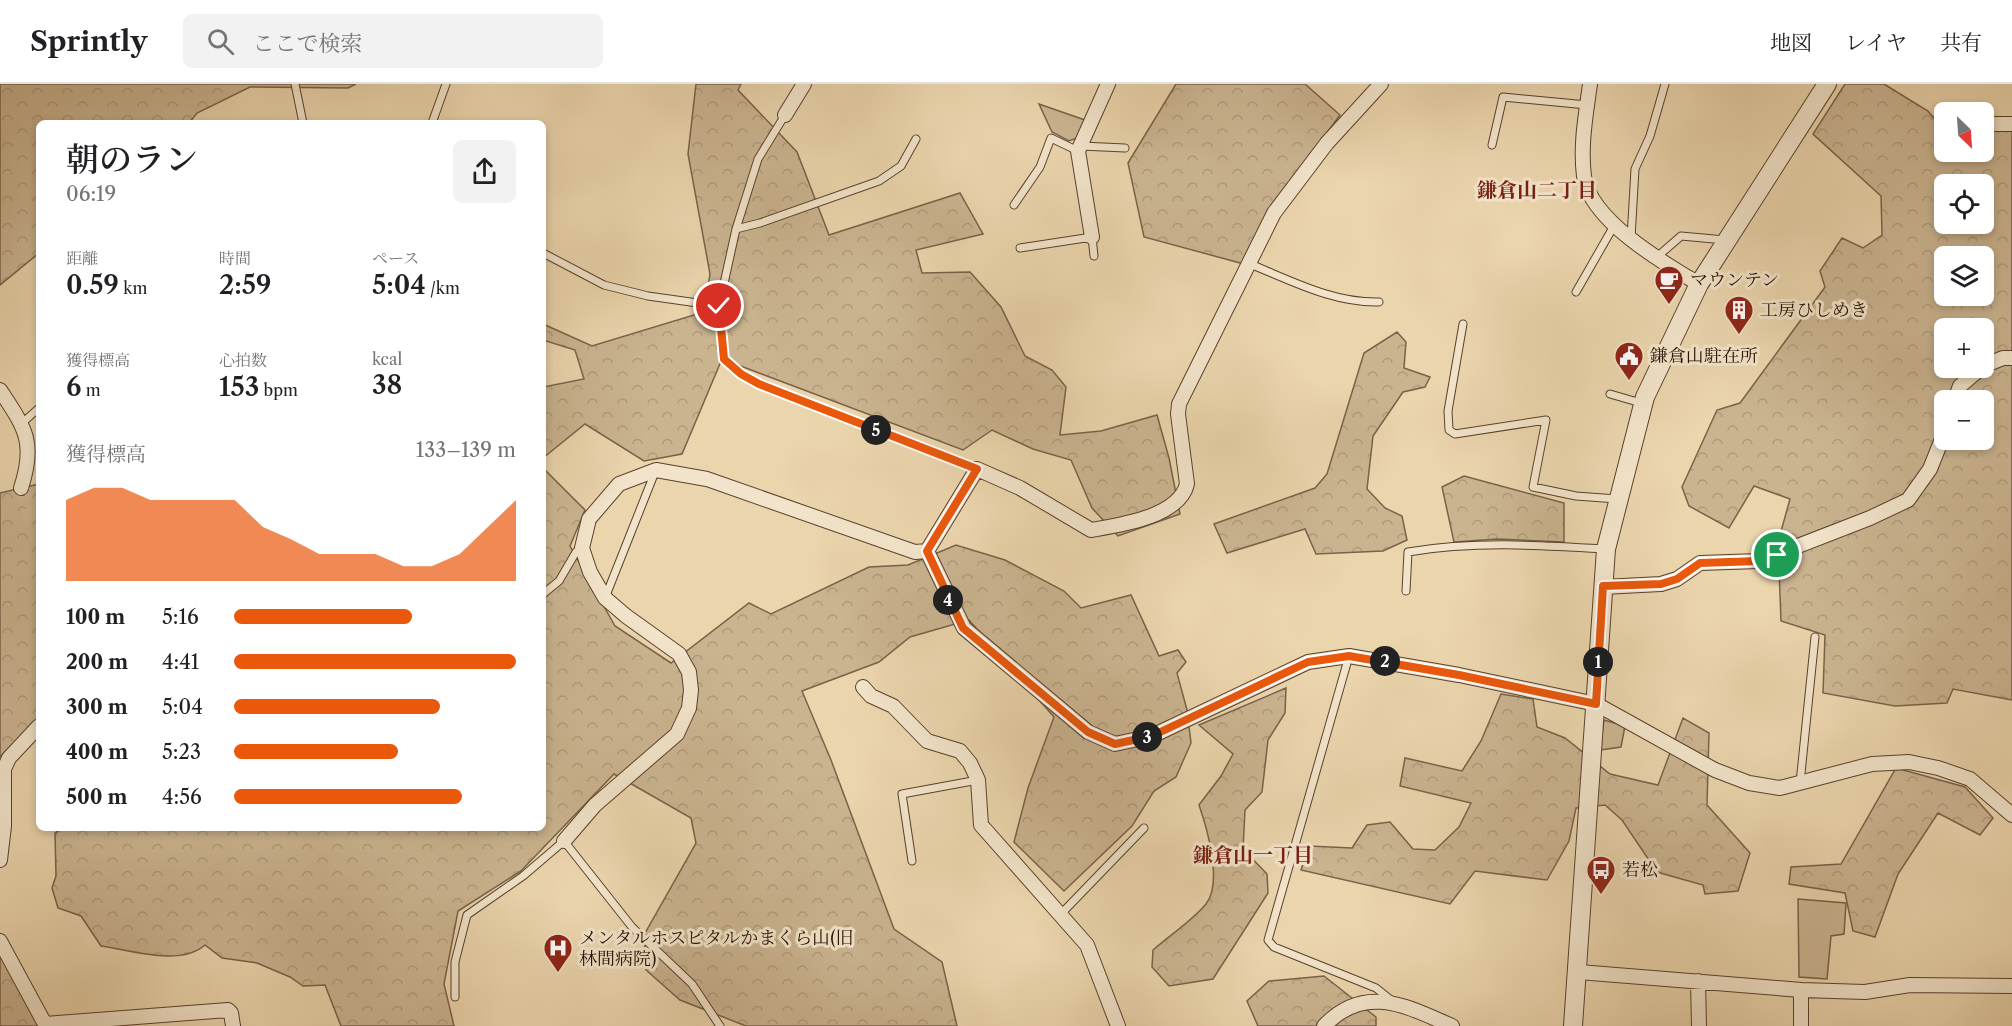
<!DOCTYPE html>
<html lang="ja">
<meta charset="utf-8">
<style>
:root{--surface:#fff;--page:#f2f2f2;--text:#202124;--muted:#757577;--line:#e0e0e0;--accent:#ea580c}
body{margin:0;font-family:"Libre Caslon Text","Noto Serif JP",serif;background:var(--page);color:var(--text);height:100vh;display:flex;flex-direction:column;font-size:22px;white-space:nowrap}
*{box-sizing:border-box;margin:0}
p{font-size:20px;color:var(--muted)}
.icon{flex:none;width:33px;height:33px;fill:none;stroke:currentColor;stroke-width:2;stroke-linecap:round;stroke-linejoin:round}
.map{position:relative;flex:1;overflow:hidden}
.panel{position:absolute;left:36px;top:36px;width:510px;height:711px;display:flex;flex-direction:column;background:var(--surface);border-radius:9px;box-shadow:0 3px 9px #0003}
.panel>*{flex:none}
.needle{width:39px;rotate:155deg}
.tools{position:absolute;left:1934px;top:18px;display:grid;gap:12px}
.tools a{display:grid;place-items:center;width:60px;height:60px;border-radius:9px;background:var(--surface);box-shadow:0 3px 9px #0003;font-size:30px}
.pin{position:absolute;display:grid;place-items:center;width:51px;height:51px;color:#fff;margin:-26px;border:3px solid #fff;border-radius:50%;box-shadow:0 2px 6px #0007}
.km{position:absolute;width:30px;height:30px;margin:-15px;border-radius:50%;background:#222;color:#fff;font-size:16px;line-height:30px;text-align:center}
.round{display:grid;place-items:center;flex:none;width:63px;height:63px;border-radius:9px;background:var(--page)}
.head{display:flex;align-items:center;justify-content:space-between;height:102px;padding:0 30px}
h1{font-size:33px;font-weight:600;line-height:45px}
.metrics{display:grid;grid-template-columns:repeat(3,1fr);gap:9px;height:102px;padding:6px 30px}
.metrics div{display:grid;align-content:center}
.metrics b{font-size:26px;font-weight:600}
.metrics small{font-size:16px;font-weight:400}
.metrics p{font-size:16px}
.chart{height:168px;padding:12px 30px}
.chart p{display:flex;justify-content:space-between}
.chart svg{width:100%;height:108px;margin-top:6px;fill:var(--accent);opacity:.7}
ul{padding:0 30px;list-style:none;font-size:20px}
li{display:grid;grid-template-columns:96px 72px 1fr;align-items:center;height:45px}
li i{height:15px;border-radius:8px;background:var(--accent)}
header{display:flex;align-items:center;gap:36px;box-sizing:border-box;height:84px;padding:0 30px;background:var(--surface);border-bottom:2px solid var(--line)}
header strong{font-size:28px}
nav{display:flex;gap:33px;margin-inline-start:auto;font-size:21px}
.search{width:420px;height:54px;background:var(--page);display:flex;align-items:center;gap:15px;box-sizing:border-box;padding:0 21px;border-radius:9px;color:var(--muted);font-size:22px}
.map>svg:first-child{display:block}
.forest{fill:url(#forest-crowns);stroke:#796249;stroke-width:1.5;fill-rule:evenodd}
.green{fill:#cab490;stroke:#796249;stroke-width:1.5}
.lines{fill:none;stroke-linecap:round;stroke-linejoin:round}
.minor-tunnel{stroke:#ceb793;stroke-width:14;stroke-dasharray:14 7;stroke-linecap:butt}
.service-casing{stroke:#59412d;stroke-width:9}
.minor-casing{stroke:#59412d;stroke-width:16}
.tertiary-casing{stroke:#59412d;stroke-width:20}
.service{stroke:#f2e4ca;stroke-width:7}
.minor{stroke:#f2e4ca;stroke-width:14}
.tertiary{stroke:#f2e4ca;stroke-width:18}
.route-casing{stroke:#fff;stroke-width:12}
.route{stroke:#ea580c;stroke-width:8}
.labels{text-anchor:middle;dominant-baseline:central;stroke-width:6;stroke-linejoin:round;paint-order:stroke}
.poi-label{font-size:18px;fill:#281002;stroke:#f2e4ca;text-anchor:start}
.neighbourhood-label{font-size:20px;font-weight:bold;fill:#7a1f14;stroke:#f2e4ca}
</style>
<header>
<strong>Sprintly</strong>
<div class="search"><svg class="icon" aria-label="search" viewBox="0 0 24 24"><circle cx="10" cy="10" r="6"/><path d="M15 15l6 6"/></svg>ここで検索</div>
<nav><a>地図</a><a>レイヤ</a><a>共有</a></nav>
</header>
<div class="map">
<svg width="2012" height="942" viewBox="0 0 2012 942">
<defs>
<pattern id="forest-crowns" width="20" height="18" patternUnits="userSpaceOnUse" patternTransform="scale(1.5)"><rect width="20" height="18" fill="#cab490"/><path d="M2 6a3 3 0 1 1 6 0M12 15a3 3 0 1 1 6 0" fill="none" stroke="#ae9a7b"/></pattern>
</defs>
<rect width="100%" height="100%" fill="#ebd5ad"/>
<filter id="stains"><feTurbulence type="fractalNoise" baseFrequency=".00333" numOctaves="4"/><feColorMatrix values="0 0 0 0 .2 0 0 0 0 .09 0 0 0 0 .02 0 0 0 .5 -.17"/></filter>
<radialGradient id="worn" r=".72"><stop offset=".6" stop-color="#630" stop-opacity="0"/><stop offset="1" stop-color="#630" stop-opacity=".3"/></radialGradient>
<!-- forest -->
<path class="forest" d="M0,0H356L348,4L250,3L197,29L189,39H39V169L0,201Z
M696,0H741L738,6L797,68L829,151L960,109L983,150L916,166L922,189L970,188L1001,223L1025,272L1052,286L1066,303L1060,351L1101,347L1157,331L1169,374L1180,430L1118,452L1092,424L1071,376L1033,365L992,346L963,366L722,275L682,370L644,377L585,340L543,374V303L584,295L575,266L543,256V240L592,262L704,228L710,190L688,70Z
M1176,0H1305L1340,31L1268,129L1244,180L1144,153L1128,79Z
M1845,0H1884L1928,27L1944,46V68H1983V47L2012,46V616L1953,605L1947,619L1895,622L1823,609L1825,551L1781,537L1778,458L1790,415L1754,402L1729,444L1689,422L1682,403L1717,326L1740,319L1825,203L1820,187L1842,154L1863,164L1882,151L1881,112L1813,50ZM1944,100H1983V140H1944ZM1944,172H1983V212H1944ZM1944,244H1983V284H1944ZM1944,316H1983V356H1944Z
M1397,248L1406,258L1404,284L1430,293L1425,303L1403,308L1373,352L1367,405L1385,424L1402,432L1407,456L1383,467L1316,470L1305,445L1227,469L1214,440L1315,404L1327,390L1364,269Z
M543,384L585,426L570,462L615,542L671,579L749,519L771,530L869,483L908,481L956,461L1005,476L1064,507L1081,524L1131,511L1159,572L1178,566L1186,578L1177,589L1187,626L1191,659L1176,693L1154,707L1132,742L1064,807L1014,758L1028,704L1054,633L969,536L910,553L879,578L802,607L831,676L894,845L942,878L957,942H746L680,916L646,886L644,851L696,759L691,734L614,690L521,787L458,827L444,900L454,942H341L325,901L303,902L290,893L257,879L222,874L205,861C180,883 131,866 101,862L81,832L58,824L52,804L56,792L55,749L63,744H543Z
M1464,392L1564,419V458L1497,455L1454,458L1442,403Z
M39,400V638L36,637L0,673V409Z
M1286,604L1285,629L1268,656L1262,708L1245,726L1243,765L1267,790L1268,809L1213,895L1169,902L1152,883L1153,866C1170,851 1192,837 1206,820C1223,799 1207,744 1199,721L1221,692L1233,670L1199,641Z
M1501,610L1533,615L1537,643L1565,654L1610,690L1658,701L1683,634L1709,649L1707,721L1750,769L1738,807L1705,810L1703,801L1657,788L1622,736L1605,721L1576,724L1569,757L1547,796L1475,787L1450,820L1301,786L1309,762L1352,764L1367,741L1390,738L1413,765L1435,766L1459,743L1471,719L1400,702L1405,674L1462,687L1481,657Z
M1896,684L1965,703L1993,734L1980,751L1938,729L1898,790L1875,853L1853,847L1845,809L1789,800L1791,783L1841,780Z
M0,868L40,942H0Z
M1324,892L1376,933V942H1258L1247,917L1269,897Z"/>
<!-- green -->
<path class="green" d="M1039,20L1085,36L1077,54L1069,57L1052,48Z
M1604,636L1625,642L1621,663L1600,666Z
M1798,815L1846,819L1844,850L1831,852L1827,895L1799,893Z"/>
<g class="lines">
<!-- minor-tunnel -->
<path class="minor-tunnel" d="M21,404L39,461"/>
<!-- service casing -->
<g class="service-casing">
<path id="service" d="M295,0L303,39
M785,31L758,75L736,145L719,222L725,275L741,290L759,300L977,385
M432,39L446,0
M1492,61L1503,13L1587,21
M1081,62L1125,64
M1014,121L1040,83L1051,54L1078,67
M736,145L760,139L879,97L901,82L916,55
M1631,154L1635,85L1650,52L1665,0
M1020,164L1092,153L1094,172
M543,169L604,201L648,212L719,222
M1657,173L1681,152L1725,156
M1250,180C1292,197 1333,219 1379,218
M1576,208L1615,140
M1463,240L1448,327L1449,346L1455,350L1546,336L1533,403L1576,412L1617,415
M1610,310L1641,319
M21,340L39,324
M1406,507L1408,468C1474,457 1538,461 1605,465
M543,510L559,497L576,468L582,464
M605,514L655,388
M1349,572L1268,856L1274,863L1376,904L1391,916
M1800,699L1815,553
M912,777L902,710L978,696
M1059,832L1144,744
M455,913V878L467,831L523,792L564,757L632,843L692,900L720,942"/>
</g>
<!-- minor casing -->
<g class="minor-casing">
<path id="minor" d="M1590,0C1586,30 1580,61 1584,92C1589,136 1665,180 1699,200
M785,31L804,0
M1992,40H2012
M1092,153L1078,67L1108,0
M1983,282L2003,274H2012
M0,306C25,344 36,358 21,404
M1955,316L1960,302L1981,284
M927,467L964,544L1088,648L1115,660L1152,652L1308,578L1349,572L1459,591L1596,620L1715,686L1749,699L1780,704L1872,680L1909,678L1938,684L1970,695L2012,731
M927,467L977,385L1020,404L1091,446C1120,441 1179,433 1187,400L1178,330L1179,320L1274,129L1327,59L1381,0
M1603,503L1661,500L1677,495L1700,479L1759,477L1870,434L1908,416L1930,385L1944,350
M863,603L871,612L893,622L927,657L960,667L970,679L978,696L981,741L1087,861L1118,942
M564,757L595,721L677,650L689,624L691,606L689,588L679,570L626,532L605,514L590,488L582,464L589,435L619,400L656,386L707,395L915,468L927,467
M0,776L4,742V685L9,674L39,642
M0,857L46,942
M1579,888L1801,906V942
M1698,897L1699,942
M1801,906L1865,908L1910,901L2012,902
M45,940L228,926L231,929L233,942
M1324,942C1365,899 1406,922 1452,942"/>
</g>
<!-- tertiary casing -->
<g class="tertiary-casing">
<path id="tertiary" d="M1573,942L1606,465L1645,313L1699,200L1827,0"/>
</g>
<!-- service -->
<use href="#service" class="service"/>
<!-- minor -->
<use href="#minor" class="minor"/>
<!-- tertiary -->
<use href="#tertiary" class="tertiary"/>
</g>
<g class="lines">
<!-- route casing -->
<g class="route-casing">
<path id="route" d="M719,222L724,275L741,290L759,300L977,385L927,467L963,544L1088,648L1115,660L1152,652L1308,578L1349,572L1459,591L1596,620L1603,502L1661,500L1677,495L1700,479L1759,477L1777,471"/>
</g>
<!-- route -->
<use href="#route" class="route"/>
</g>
<!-- icons -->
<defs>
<g id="cafe-pin" transform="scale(1.5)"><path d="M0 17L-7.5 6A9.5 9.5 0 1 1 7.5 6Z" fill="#8f2418" stroke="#f2e4ca"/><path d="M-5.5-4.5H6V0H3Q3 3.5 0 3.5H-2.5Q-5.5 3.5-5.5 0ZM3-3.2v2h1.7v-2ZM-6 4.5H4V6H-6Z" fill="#fff"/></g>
<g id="building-pin" transform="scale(1.5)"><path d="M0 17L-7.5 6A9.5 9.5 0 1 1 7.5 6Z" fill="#8f2418" stroke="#f2e4ca"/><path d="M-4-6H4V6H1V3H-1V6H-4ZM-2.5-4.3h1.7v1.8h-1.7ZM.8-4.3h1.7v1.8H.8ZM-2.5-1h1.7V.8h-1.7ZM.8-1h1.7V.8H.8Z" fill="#fff"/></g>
<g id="civic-pin" transform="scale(1.5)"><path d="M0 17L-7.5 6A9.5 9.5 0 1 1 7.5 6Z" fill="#8f2418" stroke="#f2e4ca"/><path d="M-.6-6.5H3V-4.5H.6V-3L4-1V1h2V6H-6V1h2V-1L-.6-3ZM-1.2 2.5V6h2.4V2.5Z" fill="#fff"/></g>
<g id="bus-pin" transform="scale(1.5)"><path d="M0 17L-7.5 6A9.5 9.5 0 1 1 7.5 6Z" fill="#8f2418" stroke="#f2e4ca"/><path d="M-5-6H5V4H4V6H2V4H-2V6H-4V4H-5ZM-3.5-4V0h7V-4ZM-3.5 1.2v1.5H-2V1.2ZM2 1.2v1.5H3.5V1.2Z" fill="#fff"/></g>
<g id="hospital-pin" transform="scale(1.5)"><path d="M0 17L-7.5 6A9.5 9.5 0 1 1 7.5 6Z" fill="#8f2418" stroke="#f2e4ca"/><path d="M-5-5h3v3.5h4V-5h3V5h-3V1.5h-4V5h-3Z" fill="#fff"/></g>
</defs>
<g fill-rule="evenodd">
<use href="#cafe-pin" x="1669" y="196"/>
<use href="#building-pin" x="1739" y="226"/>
<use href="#civic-pin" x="1629" y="272"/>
<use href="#bus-pin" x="1601" y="786"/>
<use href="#hospital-pin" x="558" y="864"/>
</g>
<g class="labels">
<!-- poi labels -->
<g class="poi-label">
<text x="1690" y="196">マウンテン</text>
<text x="1760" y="226">工房ひしめき</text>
<text x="1650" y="272">鎌倉山駐在所</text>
<text x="1622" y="786">若松</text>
<text x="579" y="854">メンタルホスピタルかまくら山(旧<tspan x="579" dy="21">林間病院)</tspan></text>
</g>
<!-- neighbourhood labels -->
<g class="neighbourhood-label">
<text x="1537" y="106">鎌倉山二丁目</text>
<text x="1253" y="771">鎌倉山一丁目</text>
</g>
</g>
<rect width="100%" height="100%" filter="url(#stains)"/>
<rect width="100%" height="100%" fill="url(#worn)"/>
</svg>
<div class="tools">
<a><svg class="needle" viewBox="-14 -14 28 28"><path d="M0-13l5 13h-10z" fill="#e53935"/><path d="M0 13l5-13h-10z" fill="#757577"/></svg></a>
<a><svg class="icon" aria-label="locate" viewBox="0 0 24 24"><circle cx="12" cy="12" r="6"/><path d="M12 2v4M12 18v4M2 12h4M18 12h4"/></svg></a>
<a><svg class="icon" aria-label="layers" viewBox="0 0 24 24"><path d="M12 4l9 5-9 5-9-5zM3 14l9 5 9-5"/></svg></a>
<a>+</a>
<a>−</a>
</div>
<div class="pin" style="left:1777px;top:471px;background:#1e9e55"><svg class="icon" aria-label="arrive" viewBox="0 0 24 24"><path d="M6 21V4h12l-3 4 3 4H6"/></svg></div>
<div class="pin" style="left:719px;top:222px;background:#d93025"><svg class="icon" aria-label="check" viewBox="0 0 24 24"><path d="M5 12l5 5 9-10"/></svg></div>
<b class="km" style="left:1598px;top:578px">1</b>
<b class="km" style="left:1385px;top:577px">2</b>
<b class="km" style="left:1147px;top:653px">3</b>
<b class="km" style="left:948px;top:516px">4</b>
<b class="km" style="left:876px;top:346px">5</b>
<section class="panel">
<div class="head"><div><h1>朝のラン</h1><p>06:19</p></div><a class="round"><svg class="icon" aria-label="share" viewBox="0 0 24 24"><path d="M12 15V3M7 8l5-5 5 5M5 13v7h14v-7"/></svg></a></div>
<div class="metrics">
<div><p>距離</p><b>0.59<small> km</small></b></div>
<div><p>時間</p><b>2:59</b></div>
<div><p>ペース</p><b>5:04<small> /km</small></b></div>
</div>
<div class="metrics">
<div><p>獲得標高</p><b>6<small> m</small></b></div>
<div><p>心拍数</p><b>153<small> bpm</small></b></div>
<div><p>kcal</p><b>38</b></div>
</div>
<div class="chart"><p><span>獲得標高</span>133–139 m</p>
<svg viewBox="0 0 160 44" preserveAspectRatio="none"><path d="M0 44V11L10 6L20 6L30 11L40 11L50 11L60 11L70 22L80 27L90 33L100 33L110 33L120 38L130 38L140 33L150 22L160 11V44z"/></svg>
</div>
<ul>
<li><b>100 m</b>5:16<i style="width:63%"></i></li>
<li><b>200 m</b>4:41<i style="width:100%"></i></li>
<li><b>300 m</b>5:04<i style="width:73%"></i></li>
<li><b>400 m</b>5:23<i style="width:58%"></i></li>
<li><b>500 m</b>4:56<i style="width:81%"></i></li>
</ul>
</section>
</div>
